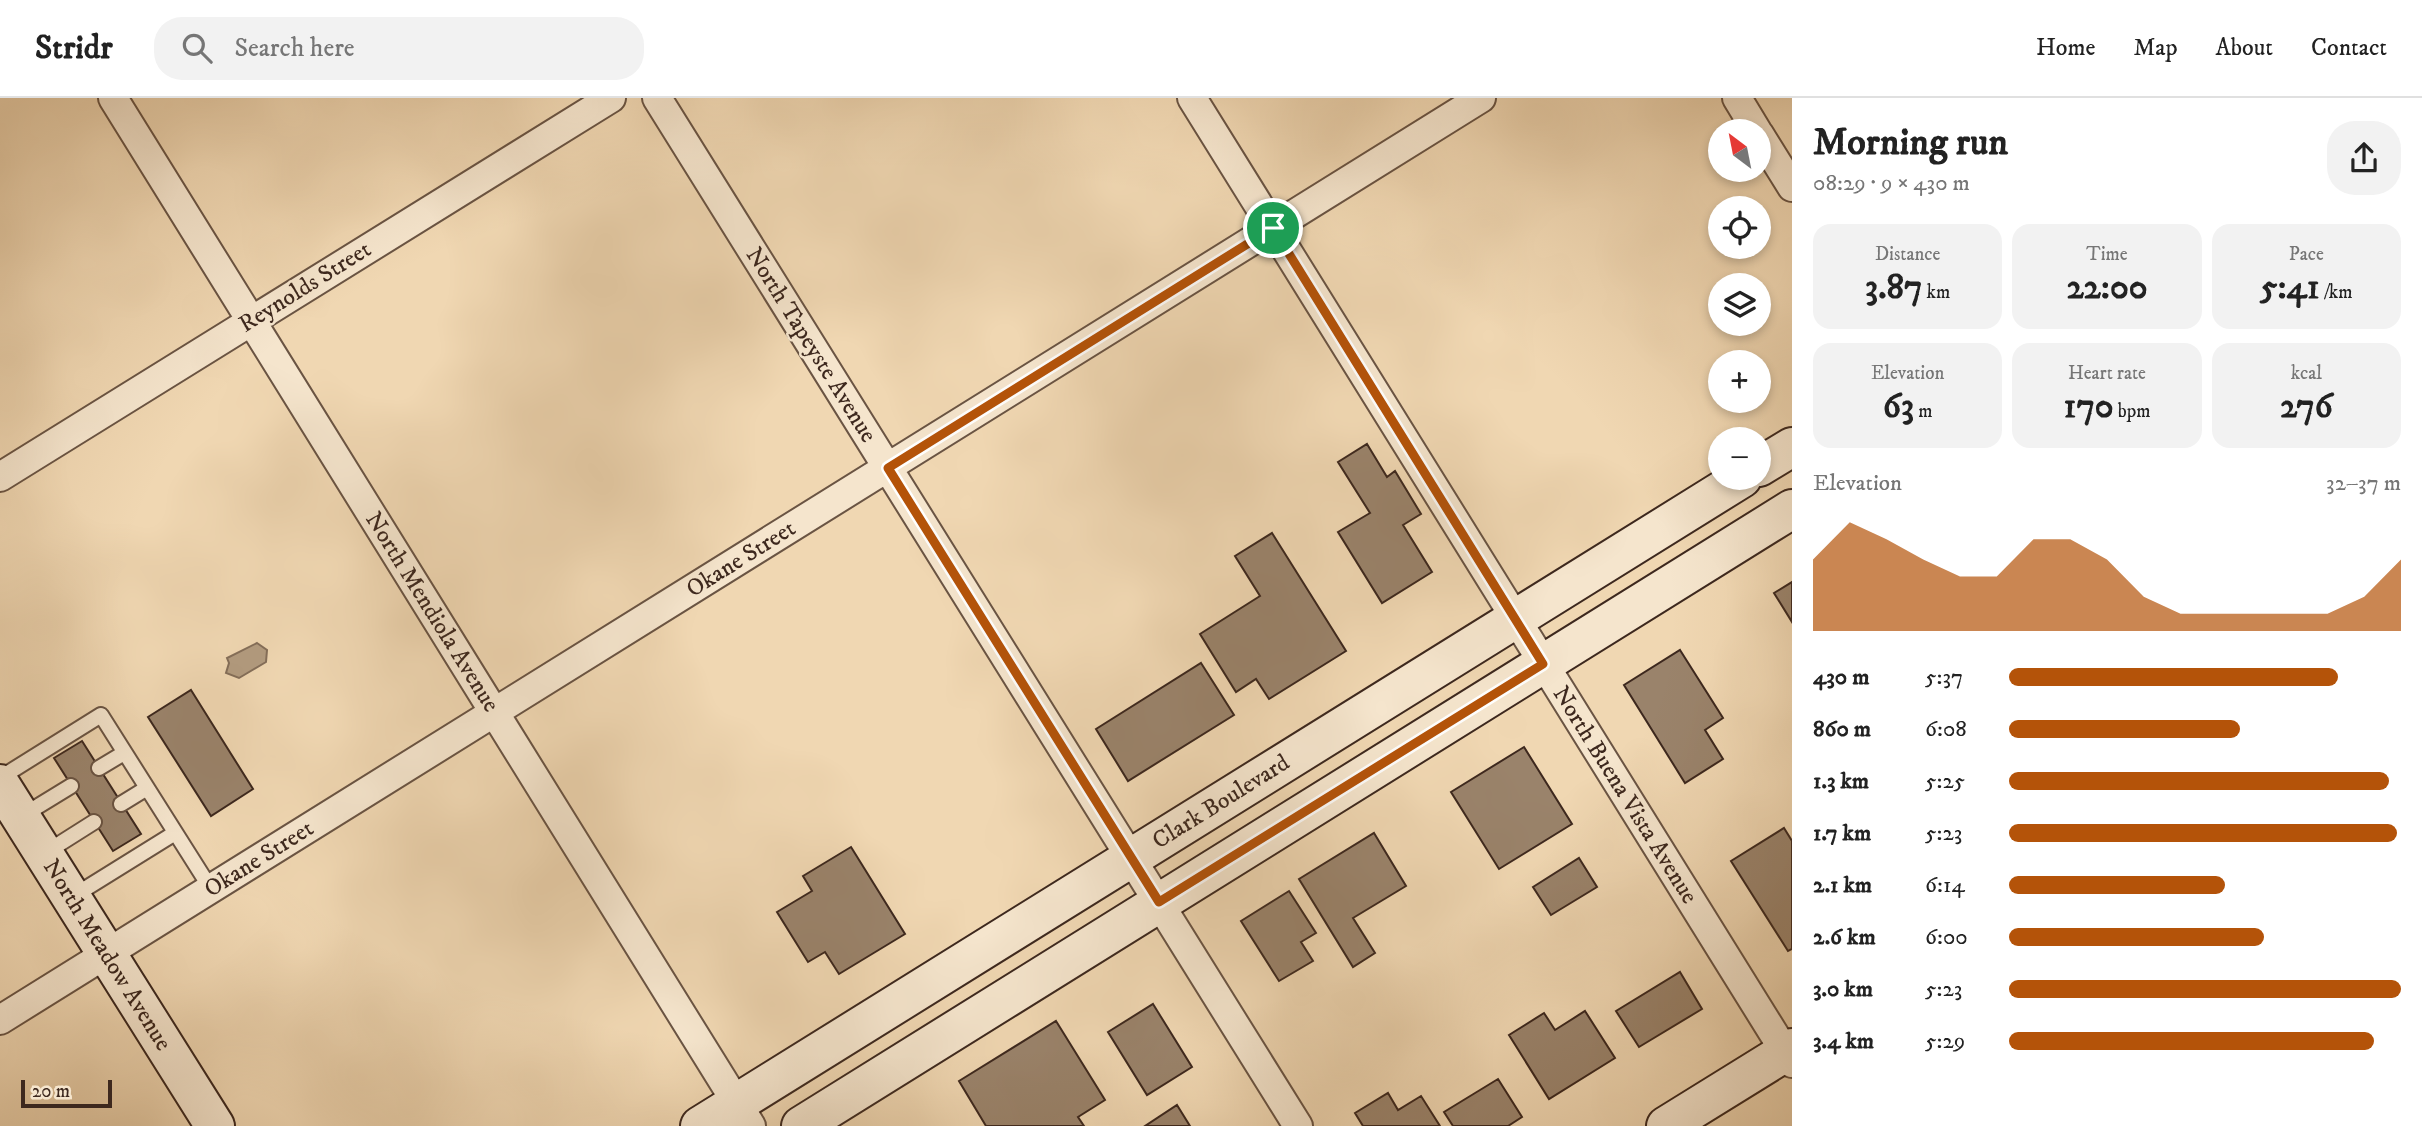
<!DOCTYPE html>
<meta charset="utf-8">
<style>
:root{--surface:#fff;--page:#f2f2f2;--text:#222;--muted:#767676;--line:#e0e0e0;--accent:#b45309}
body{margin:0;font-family:"IM FELL DW Pica",serif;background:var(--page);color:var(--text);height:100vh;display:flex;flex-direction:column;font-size:26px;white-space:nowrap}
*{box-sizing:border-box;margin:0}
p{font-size:23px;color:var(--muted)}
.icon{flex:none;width:38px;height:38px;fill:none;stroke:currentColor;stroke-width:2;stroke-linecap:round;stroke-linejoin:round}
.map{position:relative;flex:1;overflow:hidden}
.side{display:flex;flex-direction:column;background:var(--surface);width:630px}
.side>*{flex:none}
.needle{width:46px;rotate:328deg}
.tools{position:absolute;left:1708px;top:21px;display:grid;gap:14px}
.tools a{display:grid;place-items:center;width:63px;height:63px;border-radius:50%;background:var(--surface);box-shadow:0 4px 10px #0003;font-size:35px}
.scale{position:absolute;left:21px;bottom:18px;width:91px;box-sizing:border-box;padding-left:7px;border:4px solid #3d281e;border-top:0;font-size:19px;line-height:24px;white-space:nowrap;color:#3d281e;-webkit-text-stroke:5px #f5e5cd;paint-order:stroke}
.pin{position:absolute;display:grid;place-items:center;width:60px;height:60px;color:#fff;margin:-30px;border:4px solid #fff;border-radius:50%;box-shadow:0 2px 7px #0007}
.round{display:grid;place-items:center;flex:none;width:74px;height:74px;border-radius:28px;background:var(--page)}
.summary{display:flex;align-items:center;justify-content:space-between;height:119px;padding:0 21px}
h1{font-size:38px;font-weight:800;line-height:52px}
.stats{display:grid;grid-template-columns:repeat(3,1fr);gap:10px;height:119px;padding:7px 21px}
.stats div{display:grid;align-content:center;border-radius:18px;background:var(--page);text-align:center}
.stats b{font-size:35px;font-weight:800}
.stats small{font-size:19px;font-weight:400}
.stats p{font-size:19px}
.chart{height:196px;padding:14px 21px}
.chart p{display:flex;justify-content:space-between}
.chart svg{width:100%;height:126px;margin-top:7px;fill:var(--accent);opacity:.7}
ul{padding:0 21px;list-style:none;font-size:23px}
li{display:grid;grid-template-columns:112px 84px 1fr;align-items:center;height:52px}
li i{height:18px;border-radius:9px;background:var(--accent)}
header{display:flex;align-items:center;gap:42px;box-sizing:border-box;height:98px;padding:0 35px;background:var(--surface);border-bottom:2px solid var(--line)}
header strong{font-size:33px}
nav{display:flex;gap:38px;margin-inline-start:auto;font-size:24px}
.search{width:490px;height:63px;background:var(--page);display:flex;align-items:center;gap:18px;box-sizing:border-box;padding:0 24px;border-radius:28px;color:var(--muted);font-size:26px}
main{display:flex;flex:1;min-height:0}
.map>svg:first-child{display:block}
.water{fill:#b39c80;stroke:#846e59;stroke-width:2}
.building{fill:#9a836b;stroke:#3d281e;stroke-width:2}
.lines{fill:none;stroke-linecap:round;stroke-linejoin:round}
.lane-casing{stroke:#6a5443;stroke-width:18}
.street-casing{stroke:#6a5443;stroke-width:32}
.secondary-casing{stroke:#3d281e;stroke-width:42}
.lane{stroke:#f5e5cd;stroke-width:14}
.street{stroke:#f5e5cd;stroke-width:28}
.secondary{stroke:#f5e5cd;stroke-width:38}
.route-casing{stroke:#fff;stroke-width:14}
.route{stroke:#b45309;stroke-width:9}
.labels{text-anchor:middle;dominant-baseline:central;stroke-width:5;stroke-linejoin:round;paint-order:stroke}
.street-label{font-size:24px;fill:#3d281e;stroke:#f5e5cd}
</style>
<header>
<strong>Stridr</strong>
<div class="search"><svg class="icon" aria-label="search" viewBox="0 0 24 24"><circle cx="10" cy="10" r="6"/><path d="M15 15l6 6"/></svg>Search here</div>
<nav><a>Home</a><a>Map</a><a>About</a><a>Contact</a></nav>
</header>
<main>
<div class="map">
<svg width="1792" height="1028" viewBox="0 0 1792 1028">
<rect width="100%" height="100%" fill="#f0d7b2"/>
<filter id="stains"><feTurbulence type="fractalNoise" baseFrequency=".00286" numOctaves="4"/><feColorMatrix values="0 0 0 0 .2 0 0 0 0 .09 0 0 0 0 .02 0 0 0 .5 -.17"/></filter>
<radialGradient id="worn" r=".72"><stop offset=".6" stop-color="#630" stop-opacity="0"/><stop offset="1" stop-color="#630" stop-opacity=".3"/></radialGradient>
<!-- water -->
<path class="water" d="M257,545L267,552L266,564L239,580L226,575L229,565L227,560Z"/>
<!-- building -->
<path class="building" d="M1367,346L1387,379L1395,373L1421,416L1403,427L1432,474L1382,505L1338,434L1370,415L1338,364Z
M1272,435L1346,553L1269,601L1256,581L1236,594L1200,536L1260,498L1235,458Z
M1792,484V524L1774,495Z
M1680,552L1723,620L1705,632L1723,661L1685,685L1624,587Z
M1201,565L1234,617L1128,683L1096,631Z
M191,592L253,691L211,718L148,619Z
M82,643L141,736L113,753L54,660Z
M1524,649L1572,726L1499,771L1451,694Z
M1784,730L1792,743V851L1788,853L1731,763Z
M1374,735L1406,788L1353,820L1375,855L1353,869L1299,781Z
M851,749L905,836L839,876L825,854L808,864L777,814L812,793L803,778Z
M1579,760L1597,789L1551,817L1533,789Z
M1289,793L1316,835L1301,844L1313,863L1279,883L1241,823Z
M1680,874L1702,911L1639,949L1616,913Z
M1153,906L1192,969L1147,997L1108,934Z
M1585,913L1615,960L1549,1001L1509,937L1544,915L1555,932Z
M1056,923L1105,1002L1078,1019L1084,1028H986L959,983Z
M1498,981L1522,1019L1508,1028H1453L1444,1014Z
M1388,995L1398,1012L1421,998L1440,1028H1363L1355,1015Z
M1177,1007L1190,1028H1145Z"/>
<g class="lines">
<!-- lane casing -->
<g class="lane-casing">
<path id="lane" d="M99,670L124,655
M0,680L101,617L211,791
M121,706L147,690
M22,718L71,688
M45,755L94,724
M72,799L175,735"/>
</g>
<!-- street casing -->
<g class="street-casing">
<path id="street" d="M113,0L751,1028
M657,0L1298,1028
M1192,0L1792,965
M1737,0L1757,33
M1759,36L1792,89
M0,379L611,0
M0,922L1481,0"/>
</g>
<!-- secondary casing -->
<g class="secondary-casing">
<path id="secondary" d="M1759,369L1792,349
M0,686L215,1028
M700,1028L1742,380
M801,1028L1792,411
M1666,1028L1792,950"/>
</g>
<!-- lane -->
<use href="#lane" class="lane"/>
<!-- street -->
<use href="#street" class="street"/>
<!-- secondary -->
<use href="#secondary" class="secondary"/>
</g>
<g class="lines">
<!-- route casing -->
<g class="route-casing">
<path id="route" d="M1273,130L1543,566L1159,804L888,370Z"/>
</g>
<!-- route -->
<use href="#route" class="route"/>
</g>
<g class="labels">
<!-- street labels -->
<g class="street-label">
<text transform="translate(305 189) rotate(-32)">Reynolds Street</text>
<text transform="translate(811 247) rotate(58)">North Tapeyste Avenue</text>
<text transform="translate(741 461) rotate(-32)">Okane Street</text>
<text transform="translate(432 514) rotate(58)">North Mendiola Avenue</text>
<text transform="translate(1625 697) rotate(58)">North Buena Vista Avenue</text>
<text transform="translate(1221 704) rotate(-32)">Clark Boulevard</text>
<text transform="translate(259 761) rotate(-32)">Okane Street</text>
<text transform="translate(107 857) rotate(58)">North Meadow Avenue</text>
</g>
</g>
<rect width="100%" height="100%" filter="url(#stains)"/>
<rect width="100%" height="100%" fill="url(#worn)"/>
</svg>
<div class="tools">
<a><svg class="needle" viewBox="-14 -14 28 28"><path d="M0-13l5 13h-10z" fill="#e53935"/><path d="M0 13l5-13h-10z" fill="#767676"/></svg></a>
<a><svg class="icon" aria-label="locate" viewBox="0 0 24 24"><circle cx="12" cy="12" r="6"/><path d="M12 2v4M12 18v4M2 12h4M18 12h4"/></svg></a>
<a><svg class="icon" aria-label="layers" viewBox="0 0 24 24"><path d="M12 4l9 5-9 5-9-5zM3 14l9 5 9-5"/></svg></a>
<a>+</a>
<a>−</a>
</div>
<div class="scale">20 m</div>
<div class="pin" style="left:1273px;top:130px;background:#1e9e55"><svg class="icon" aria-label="arrive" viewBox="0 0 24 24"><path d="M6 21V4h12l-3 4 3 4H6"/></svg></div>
</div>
<section class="side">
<div class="summary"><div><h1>Morning run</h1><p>08:29 · 9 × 430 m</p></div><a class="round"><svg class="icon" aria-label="share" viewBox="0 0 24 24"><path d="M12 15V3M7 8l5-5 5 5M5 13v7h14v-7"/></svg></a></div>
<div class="stats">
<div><p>Distance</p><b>3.87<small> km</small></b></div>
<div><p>Time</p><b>22:00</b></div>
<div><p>Pace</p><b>5:41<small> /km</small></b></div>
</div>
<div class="stats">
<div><p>Elevation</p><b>63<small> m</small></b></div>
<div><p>Heart rate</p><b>170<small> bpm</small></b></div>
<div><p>kcal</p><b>276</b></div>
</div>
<div class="chart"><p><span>Elevation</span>32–37 m</p>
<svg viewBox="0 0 160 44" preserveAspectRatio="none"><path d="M0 44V19L10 6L20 12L30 19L40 25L50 25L60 12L70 12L80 19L90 32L100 38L110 38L120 38L130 38L140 38L150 32L160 19V44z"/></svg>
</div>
<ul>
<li><b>430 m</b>5:37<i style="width:84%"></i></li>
<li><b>860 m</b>6:08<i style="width:59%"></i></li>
<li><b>1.3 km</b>5:25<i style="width:97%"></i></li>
<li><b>1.7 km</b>5:23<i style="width:99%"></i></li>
<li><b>2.1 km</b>6:14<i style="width:55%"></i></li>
<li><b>2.6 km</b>6:00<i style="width:65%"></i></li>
<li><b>3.0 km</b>5:23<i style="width:100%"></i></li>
<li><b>3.4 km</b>5:29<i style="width:93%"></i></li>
</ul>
</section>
</main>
